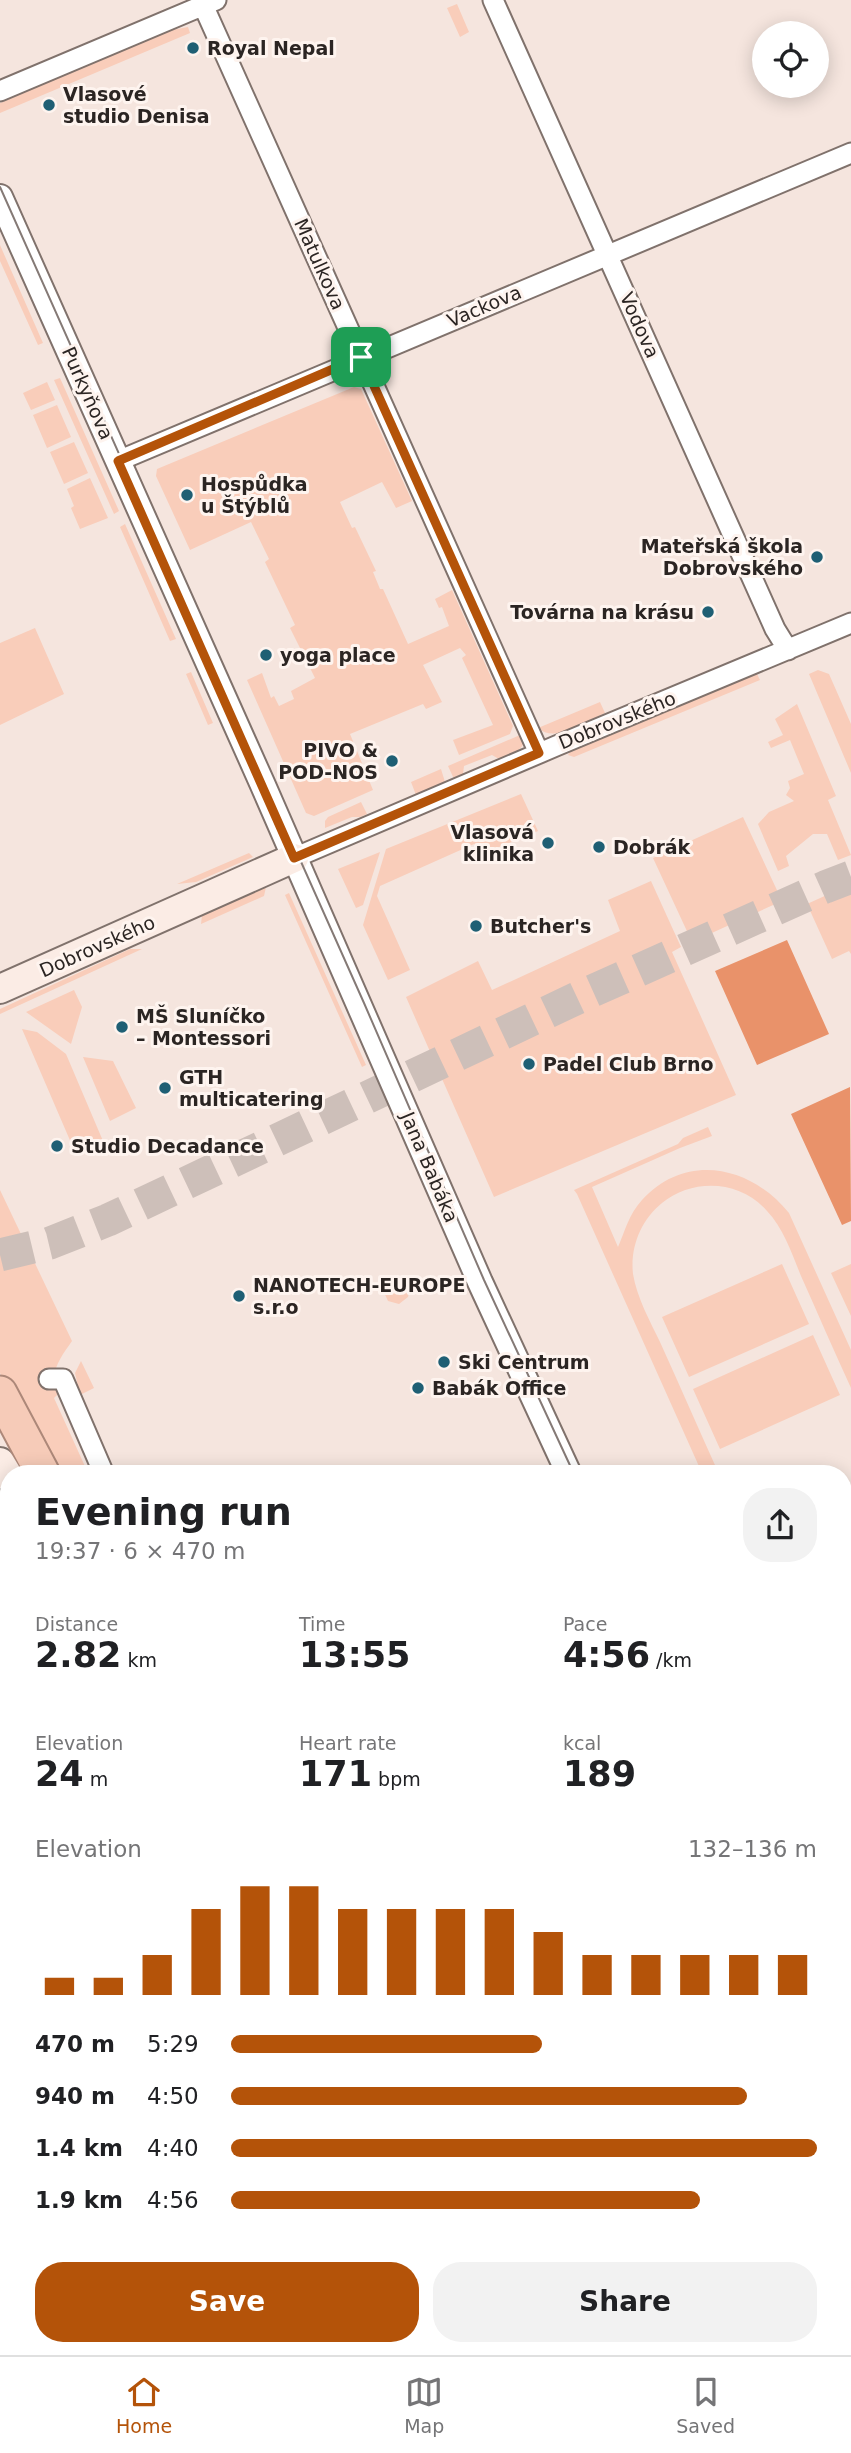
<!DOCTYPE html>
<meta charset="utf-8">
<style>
:root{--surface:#fff;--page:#f2f2f2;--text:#202124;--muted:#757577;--line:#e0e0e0;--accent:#b45309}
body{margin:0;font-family:"DejaVu Sans",sans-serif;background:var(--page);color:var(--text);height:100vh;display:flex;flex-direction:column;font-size:26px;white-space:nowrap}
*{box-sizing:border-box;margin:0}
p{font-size:23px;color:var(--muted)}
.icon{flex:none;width:38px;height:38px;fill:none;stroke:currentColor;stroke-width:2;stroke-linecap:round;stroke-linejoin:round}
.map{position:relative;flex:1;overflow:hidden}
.panel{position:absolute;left:0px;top:1465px;width:852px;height:891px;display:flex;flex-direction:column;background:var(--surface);border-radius:28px 28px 0 0;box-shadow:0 4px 18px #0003}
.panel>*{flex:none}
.buttons{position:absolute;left:752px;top:21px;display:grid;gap:14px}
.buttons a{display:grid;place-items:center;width:77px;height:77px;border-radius:50%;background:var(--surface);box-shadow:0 4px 18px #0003;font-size:35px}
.pin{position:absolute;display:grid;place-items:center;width:60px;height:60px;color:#fff;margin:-30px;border-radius:14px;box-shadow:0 4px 10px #0006}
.round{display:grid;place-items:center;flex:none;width:74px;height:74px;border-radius:28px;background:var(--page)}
.overview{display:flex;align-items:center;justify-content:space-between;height:119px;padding:0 35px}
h1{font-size:38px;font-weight:700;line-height:52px}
.metrics{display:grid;grid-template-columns:repeat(3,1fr);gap:10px;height:119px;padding:7px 35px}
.metrics div{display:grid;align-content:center}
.metrics b{font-size:35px;font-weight:700}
.metrics small{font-size:19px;font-weight:400}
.metrics p{font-size:19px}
.chart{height:196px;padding:14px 35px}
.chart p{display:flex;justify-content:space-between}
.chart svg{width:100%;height:126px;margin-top:7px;stroke:var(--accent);stroke-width:6}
.button{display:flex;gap:14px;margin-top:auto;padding:14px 35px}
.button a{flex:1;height:80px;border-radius:28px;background:var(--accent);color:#fff;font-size:28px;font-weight:700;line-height:80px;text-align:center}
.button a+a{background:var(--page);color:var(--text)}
ul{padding:0 35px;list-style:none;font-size:23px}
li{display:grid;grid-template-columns:112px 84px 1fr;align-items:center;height:52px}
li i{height:18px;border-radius:9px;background:var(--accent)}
.tabs{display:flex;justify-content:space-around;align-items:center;height:98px;border-top:2px solid var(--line);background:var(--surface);font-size:19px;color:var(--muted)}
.tabs a{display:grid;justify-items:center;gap:4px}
.tabs .current{color:var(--accent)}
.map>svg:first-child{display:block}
.green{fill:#f9cdba}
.water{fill:#e9926a}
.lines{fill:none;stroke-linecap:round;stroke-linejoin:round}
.trunk-tunnel{stroke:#cdbfb9;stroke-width:33;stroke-dasharray:33 17;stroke-linecap:butt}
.minor-casing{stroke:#80726c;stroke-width:23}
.tertiary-casing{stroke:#80726c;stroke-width:28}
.secondary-casing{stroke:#80726c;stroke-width:32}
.trunk-casing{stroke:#ad8879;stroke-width:37}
.minor{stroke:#fff;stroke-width:19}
.tertiary{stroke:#fff;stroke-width:24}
.secondary{stroke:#fbece5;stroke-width:28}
.trunk{stroke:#f6cbb8;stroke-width:33}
.tram{stroke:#857a76;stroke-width:2}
.route-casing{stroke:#fff;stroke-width:14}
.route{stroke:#b45309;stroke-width:9}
.poi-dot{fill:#1f5f74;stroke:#fef4ef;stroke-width:2.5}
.labels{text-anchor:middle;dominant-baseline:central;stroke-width:6;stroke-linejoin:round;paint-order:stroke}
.poi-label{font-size:19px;font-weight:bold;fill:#2b2523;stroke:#fef4ef;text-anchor:start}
.street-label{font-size:19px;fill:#2b2523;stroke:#fef4ef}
</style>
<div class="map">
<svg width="851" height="2355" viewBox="0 0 851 2355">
<rect width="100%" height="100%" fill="#f5e5de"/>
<!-- green -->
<path class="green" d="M457,4L469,32L460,37L447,8Z
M188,27L190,33L0,113V103L166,31Z
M0,245L43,343L38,345L0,261Z
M60,378L119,511L114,514L54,380Z
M47,382L55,400L31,410L23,393Z
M354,387L361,389L412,501L396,508L382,482L340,502L352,528L355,527L376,571L373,572L380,589H383L408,644L449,626L442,607L439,608L435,599L452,590L513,726L510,734L459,755L453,740L493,725L462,658L466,655L460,648L423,665L442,702L426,709L423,704L350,734L373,790L314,816L306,813L247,680L262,673L271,698L274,696L279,706L294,699L291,691L315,678L290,628L295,625L265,562L269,559L251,522L190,550L156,476L157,469Z
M57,405L71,437L47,448L33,415Z
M74,442L88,473L64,484L50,452Z
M90,478L108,518L80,529L71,508L74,506L67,489Z
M125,524L176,639L170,641L120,527Z
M35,628L64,694L0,725V643Z
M818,670L829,674L851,724V773L809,674Z
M191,672L213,723L208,725L186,674Z
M756,672L760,680L574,757L568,755L571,749Z
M600,702L605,713C587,721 555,744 538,728Z
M797,704L836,796L828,800L851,855L838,860L827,834H813L786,856L789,866L778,871L758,824L769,812L794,801L786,795L790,788L788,781L804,774L790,740L771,748L768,742L783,735L775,719Z
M527,732C524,752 515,752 499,759L492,755L464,766L463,774L454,779L448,766Z
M441,769L445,782L416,795L411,782Z
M521,794L538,831L480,855L474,844L380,886L377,896L410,970L388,980L363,925L386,849Z
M361,802L367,814L360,817H352L325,828V821L328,817Z
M743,817L782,901L692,942L653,858Z
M380,852L363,905L356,908L338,869Z
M249,853L253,857L196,882L177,884Z
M851,880V954L849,951L832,959L807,904L840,889L841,884Z
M651,881L681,947L672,952L736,1095L494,1197L406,997L478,961L492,990L620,931L608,900Z
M266,887L264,896L201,924L202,915Z
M289,893L366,1065L362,1067L285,895Z
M130,949H142L0,1014V1009Z
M74,990L82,1007L71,1044L26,1012Z
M22,1029L37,1032L66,1054L103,1141L75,1152Z
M83,1057L113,1061L136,1108L110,1121Z
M708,1127L712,1136L680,1148L592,1187L618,1247C625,1231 629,1214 642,1200C687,1151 752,1167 789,1213L851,1350V1388C834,1351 818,1314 801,1276C792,1254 784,1229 767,1211C740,1180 693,1178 662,1203C641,1220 630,1247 633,1274C637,1298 650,1321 660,1342C680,1386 699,1430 719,1474L702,1473L577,1194L574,1190L678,1144L683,1138Z
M0,1190L72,1341C61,1357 47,1374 59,1393L54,1398L88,1473H53L0,1373Z
M782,1264L809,1324L689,1377L662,1317Z
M851,1264V1316L831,1273Z
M404,1276L410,1287L408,1297L399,1304L388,1301L381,1286Z
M813,1335L840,1395L720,1449L693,1389Z
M81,1361L94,1388L80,1395L75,1373Z
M0,1592L9,1608V1756L0,1739Z
M0,2222L9,2227V2347H121L117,2355H23L0,2343Z
M162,2347H242L258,2355H157Z"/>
<!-- water -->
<path class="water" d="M787,940L829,1034L757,1065L715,971Z
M850,1087L851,1221L842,1225L791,1114Z"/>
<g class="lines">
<!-- trunk-tunnel -->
<path class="trunk-tunnel" d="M0,1255L50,1243L108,1220L590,992L825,887L851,877"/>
<!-- minor casing -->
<g class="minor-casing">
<path id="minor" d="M493,0L775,629L788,650
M203,5L539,753
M0,91L216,0
M118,461L851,153
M294,858L556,746L851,623
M49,1379H63L104,1474
M0,1826L9,1825
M0,2199L9,2204
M305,2347L321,2355
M138,2355L143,2347"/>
</g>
<!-- tertiary casing -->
<g class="tertiary-casing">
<path id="tertiary" d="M0,197L262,783L480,1282L569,1474
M844,2081L851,2097"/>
</g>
<!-- secondary casing -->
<g class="secondary-casing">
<path id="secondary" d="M0,989L294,858
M0,1462L9,1477
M0,1520L9,1535
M450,2347L454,2355
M497,2347L501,2355"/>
</g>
<!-- trunk casing -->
<g class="trunk-casing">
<path id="trunk" d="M0,1393L43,1474"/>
</g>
<!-- minor -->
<use href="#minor" class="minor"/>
<!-- tertiary -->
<use href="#tertiary" class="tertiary"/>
<!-- secondary -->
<use href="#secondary" class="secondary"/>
<!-- trunk -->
<use href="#trunk" class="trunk"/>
<!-- tram -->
<path class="tram" d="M0,187L364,1003L484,1280L574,1474
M844,2070L851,2086
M844,2092L851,2108"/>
</g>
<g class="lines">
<!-- route casing -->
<g class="route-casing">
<path id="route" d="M361,357L539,753L294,858L118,461Z"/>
</g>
<!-- route -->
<use href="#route" class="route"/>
</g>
<!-- markers -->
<g class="poi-dot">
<circle cx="193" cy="48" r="7"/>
<circle cx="49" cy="105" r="7"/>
<circle cx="187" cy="495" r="7"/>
<circle cx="817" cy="557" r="7"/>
<circle cx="708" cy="612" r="7"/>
<circle cx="266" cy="655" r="7"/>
<circle cx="392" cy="761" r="7"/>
<circle cx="548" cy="843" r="7"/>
<circle cx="599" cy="847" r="7"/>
<circle cx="476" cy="926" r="7"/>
<circle cx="122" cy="1027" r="7"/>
<circle cx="529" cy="1064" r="7"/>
<circle cx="165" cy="1088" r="7"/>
<circle cx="57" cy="1146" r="7"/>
<circle cx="239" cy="1296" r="7"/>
<circle cx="444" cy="1362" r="7"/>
<circle cx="418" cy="1388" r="7"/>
</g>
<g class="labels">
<!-- poi labels -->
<g class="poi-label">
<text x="207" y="48">Royal Nepal</text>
<text x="63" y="94">Vlasové<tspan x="63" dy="22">studio Denisa</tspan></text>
<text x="201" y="484">Hospůdka<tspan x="201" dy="22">u Štýblů</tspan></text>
<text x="803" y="546" text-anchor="end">Mateřská škola<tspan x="803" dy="22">Dobrovského</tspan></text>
<text x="694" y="612" text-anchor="end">Továrna na krásu</text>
<text x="280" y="655">yoga place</text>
<text x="378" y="750" text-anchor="end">PIVO &amp;<tspan x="378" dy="22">POD-NOS</tspan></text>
<text x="534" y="832" text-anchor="end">Vlasová<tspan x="534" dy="22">klinika</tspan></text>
<text x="613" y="847">Dobrák</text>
<text x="490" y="926">Butcher's</text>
<text x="136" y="1016">MŠ Sluníčko<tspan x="136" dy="22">– Montessori</tspan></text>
<text x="543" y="1064">Padel Club Brno</text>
<text x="179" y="1077">GTH<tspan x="179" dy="22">multicatering</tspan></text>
<text x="71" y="1146">Studio Decadance</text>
<text x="253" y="1285">NANOTECH-EUROPE<tspan x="253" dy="22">s.r.o</tspan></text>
<text x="458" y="1362">Ski Centrum</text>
<text x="432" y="1388">Babák Office</text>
</g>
<!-- street labels -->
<g class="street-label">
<text transform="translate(320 264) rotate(66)">Matulkova</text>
<text transform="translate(484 306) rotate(-23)">Vackova</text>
<text transform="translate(640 325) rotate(66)">Vodova</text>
<text transform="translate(88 393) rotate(66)">Purkyňova</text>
<text transform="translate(617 720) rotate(-22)">Dobrovského</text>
<text transform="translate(97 946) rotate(-24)">Dobrovského</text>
<text transform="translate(430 1167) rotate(67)">Jana Babáka</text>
</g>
</g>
</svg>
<div class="buttons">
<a><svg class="icon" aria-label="locate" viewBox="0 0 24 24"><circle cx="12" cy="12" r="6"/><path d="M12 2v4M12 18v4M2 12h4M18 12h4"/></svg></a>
</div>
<div class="pin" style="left:361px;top:357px;background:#1e9e55"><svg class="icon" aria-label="arrive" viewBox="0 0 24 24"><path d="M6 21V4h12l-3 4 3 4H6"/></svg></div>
<section class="panel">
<div class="overview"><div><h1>Evening run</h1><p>19:37 · 6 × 470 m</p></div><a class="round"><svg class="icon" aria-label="share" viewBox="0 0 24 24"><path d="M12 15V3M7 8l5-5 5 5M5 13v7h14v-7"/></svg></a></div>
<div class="metrics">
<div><p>Distance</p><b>2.82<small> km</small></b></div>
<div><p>Time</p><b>13:55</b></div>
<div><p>Pace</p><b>4:56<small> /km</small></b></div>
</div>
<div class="metrics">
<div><p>Elevation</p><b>24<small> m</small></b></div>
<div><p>Heart rate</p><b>171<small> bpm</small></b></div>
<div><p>kcal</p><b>189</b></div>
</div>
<div class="chart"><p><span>Elevation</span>132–136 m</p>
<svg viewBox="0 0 160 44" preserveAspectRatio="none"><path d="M5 44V38M15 44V38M25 44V30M35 44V14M45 44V6M55 44V6M65 44V14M75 44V14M85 44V14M95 44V14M105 44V22M115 44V30M125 44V30M135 44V30M145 44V30M155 44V30"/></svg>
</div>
<ul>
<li><b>470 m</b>5:29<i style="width:53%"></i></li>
<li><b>940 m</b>4:50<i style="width:88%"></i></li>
<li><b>1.4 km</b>4:40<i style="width:100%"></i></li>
<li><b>1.9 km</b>4:56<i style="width:80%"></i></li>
</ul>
<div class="button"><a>Save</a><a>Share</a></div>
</section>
</div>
<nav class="tabs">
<a class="current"><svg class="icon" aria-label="home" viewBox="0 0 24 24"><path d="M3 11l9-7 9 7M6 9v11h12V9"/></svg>Home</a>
<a><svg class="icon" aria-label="map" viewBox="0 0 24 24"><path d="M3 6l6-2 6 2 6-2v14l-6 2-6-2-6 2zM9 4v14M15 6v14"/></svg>Map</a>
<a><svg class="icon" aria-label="saved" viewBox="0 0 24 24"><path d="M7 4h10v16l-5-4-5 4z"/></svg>Saved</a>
</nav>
